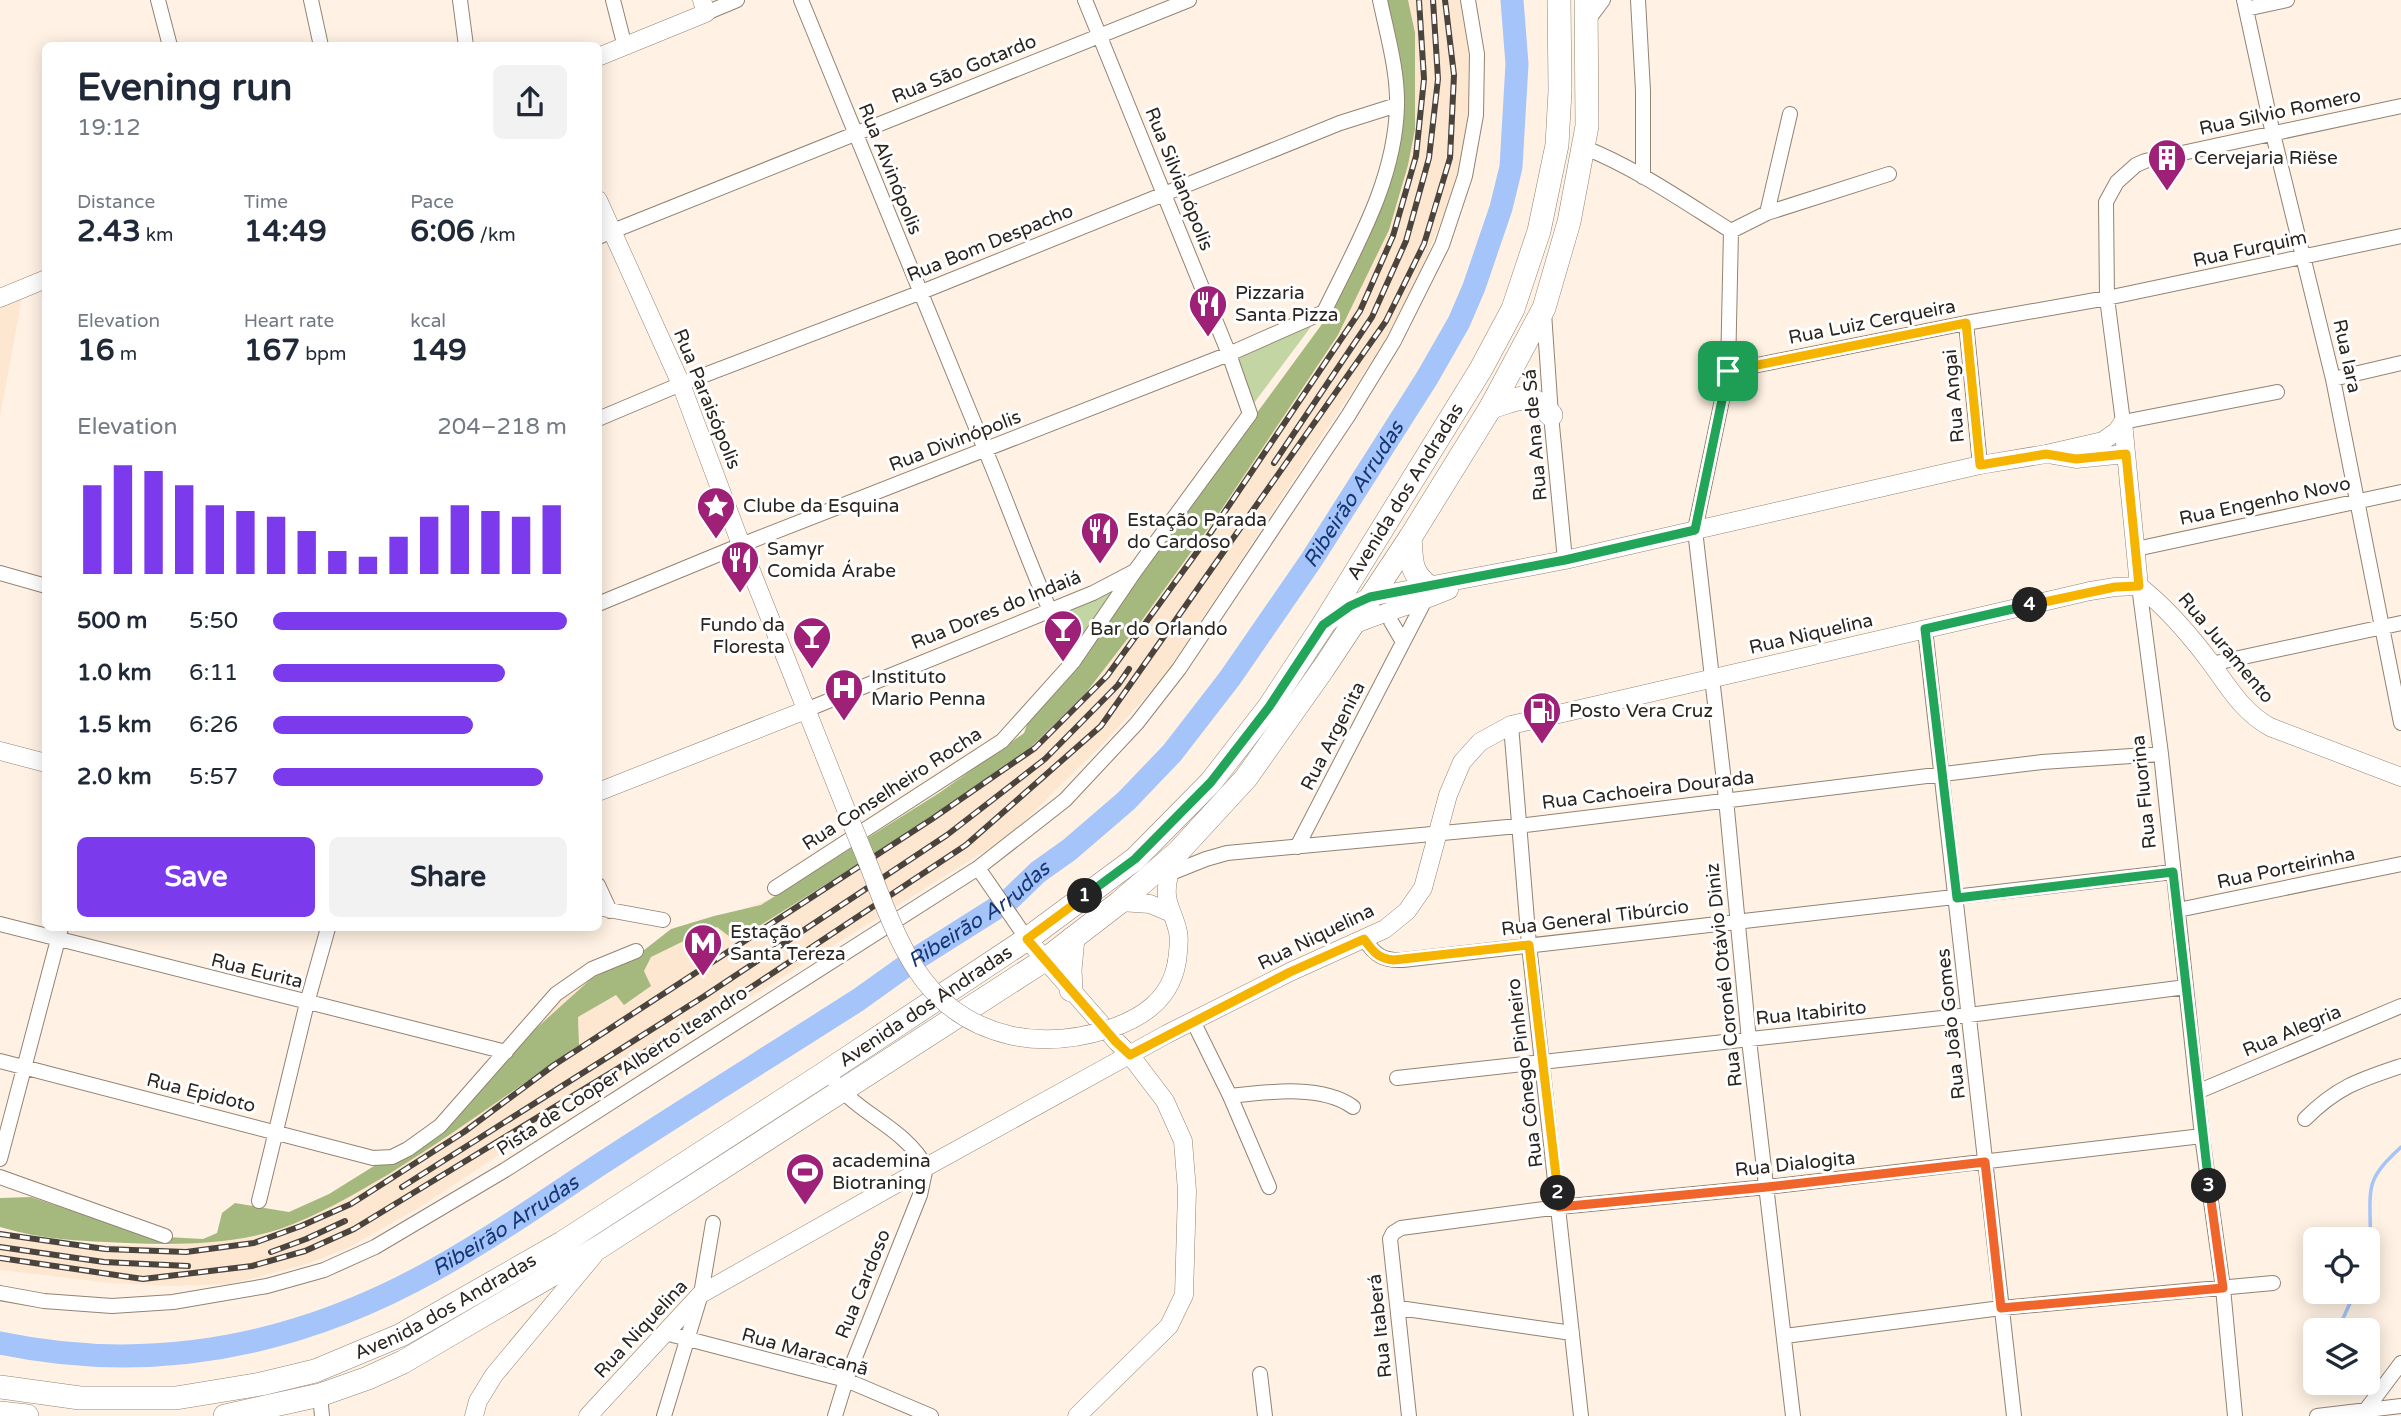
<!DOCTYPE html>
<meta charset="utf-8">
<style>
:root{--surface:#fff;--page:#f2f2f3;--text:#1f2937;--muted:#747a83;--accent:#7c3aed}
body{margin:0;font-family:"Varela Round",sans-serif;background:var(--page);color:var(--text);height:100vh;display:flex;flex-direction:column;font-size:26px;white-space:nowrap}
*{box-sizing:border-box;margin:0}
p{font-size:23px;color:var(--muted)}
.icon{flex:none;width:38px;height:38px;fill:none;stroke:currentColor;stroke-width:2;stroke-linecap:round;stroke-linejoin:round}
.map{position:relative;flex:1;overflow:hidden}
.details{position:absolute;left:42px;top:42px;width:560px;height:889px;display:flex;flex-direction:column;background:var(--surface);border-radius:10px;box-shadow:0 4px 18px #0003}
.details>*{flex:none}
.buttons{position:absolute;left:2303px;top:1227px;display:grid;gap:14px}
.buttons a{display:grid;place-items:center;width:77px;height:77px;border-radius:10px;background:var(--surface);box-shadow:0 4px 18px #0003;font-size:35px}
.pin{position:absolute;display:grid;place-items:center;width:60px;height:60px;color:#fff;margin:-30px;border-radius:14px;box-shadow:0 4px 10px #0006}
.km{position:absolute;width:35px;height:35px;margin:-18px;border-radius:50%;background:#222;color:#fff;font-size:19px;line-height:35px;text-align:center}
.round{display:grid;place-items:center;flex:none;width:74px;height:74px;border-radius:10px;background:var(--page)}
.headline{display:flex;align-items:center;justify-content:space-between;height:119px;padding:0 35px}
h1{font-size:38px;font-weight:800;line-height:52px}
.stats{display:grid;grid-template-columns:repeat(3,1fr);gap:10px;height:119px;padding:7px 35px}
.stats div{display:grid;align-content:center}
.stats b{font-size:30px;font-weight:800}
.stats small{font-size:19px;font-weight:400}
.stats p{font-size:19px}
.chart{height:196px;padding:14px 35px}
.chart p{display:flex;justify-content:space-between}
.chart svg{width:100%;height:126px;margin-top:7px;stroke:var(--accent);stroke-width:6}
.action{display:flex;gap:14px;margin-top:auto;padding:14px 35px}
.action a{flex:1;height:80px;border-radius:10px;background:var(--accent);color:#fff;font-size:28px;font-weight:800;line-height:80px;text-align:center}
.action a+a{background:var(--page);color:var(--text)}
ul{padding:0 35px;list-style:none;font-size:23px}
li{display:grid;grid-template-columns:112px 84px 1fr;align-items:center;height:52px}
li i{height:18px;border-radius:9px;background:var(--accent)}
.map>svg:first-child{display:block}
.built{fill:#fee7d0}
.green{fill:#c3d5a3}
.forest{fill:#a5b97f}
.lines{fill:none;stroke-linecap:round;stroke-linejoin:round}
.stream{stroke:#a5c4f9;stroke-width:3.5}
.river{stroke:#a5c4f9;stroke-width:23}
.minor-casing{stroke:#928373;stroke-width:16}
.tertiary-casing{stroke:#928373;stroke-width:19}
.primary-casing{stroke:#928373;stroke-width:24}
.minor{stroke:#fff;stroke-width:14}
.tertiary{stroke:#fff;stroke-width:18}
.primary{stroke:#fff;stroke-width:23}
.rail-casing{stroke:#4b443d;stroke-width:6}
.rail{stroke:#fff;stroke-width:3.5;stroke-dasharray:10;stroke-linecap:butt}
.tertiary-bridge-casing{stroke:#928373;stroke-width:19;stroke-linecap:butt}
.tertiary-bridge{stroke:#fff;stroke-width:18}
.split-1-casing{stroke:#fff;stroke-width:14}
.split-2-casing{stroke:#fff;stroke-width:14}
.split-3-casing{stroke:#fff;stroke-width:14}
.split-4-casing{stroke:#fff;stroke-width:14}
.split-5-casing{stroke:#fff;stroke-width:14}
.split-1{stroke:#22a559;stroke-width:9}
.split-2{stroke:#f5b400;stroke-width:9}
.split-3{stroke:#f0652b;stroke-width:9}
.split-4{stroke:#22a559;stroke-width:9}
.split-5{stroke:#f5b400;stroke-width:9}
.labels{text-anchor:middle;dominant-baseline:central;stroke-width:6;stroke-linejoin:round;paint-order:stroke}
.street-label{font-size:19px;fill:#2b251f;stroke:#fff}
.poi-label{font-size:19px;fill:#2b251f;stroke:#fff;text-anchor:start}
.water-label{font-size:21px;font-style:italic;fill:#153573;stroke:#fff}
</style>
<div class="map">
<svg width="2401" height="1416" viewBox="0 0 2401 1416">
<rect width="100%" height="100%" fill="#fff2e4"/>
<!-- built -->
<path class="built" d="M1392,0H1467L1472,103L1460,175L1418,277L1381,347L1166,674L1105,742L1009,836L522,1140L420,1207L348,1248L307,1264L230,1284L171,1286L110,1283L0,1270V1232L92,1244L159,1246L209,1241L285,1216L400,1163L508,1056L555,1005L591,974L719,918L770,899L901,818L1027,734L1284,403L1388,201Z
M22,298L0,417V307Z"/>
<!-- green -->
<path class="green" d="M1319,316L1251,407L1233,355Z
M1127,579L1073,654L1054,616Z"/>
<!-- forest -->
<path class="forest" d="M1384,0H1408L1415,33V129L1408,165L1389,230L1338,335L1215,519L1142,620L1085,694L1028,750L895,841L748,933L730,937L717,927L694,936L651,957L644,971L651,986L624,1005L616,995L578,1017L579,1045C516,1088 454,1134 389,1174C353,1195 319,1215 280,1229C231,1245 177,1245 126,1243C83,1241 42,1240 0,1227V1198L31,1197L148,1236L203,1239L217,1233L222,1213L235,1203L289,1212L329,1194L374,1166L397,1160L446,1124L531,1033L592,978L634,958L671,929L714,916L761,905L939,793L1024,733L1028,722L1141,571L1333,309L1369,228L1400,106Z"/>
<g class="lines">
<!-- stream -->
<path class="stream" d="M2368,1261C2374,1237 2366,1200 2373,1182C2378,1168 2391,1157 2401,1147
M2351,1330L2341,1323L2355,1292"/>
<!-- river -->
<path class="river" id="s1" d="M0,1343C153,1375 298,1346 434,1270C491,1238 545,1201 599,1165C685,1109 772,1055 858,1000L914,960L1009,900L1038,872L1069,850L1126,801L1172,753L1230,678L1312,559L1427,378L1459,322L1474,287L1501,208L1511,167L1517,64L1512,0"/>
<!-- minor casing -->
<g class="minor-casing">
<path id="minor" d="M158,0L170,46
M311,0L321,46
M460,0L466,46
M613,0L625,47
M801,0C861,149 922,298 984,447C1014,518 1039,592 1073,662
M1638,0L1643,91V177
M2244,0L2273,134L2333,379L2401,723
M2246,9L2287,0
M706,13L737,0
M1588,20L1603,0
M1583,147C1636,168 1683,201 1731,231
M1767,213L1790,114
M1731,231L1728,371L1695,530L1726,799L1749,1040L1793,1416
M1731,231L1767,213L1889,174
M598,237L1189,0
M1544,313L1551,415L1565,560
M1966,323L1980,465
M1728,371L1966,323L2107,298L2401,236
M2333,379L2401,363
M2277,392L2123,422L2107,298L2106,202L2117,182L2136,165L2145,161L2401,106
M598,419L681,384L919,293L1340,123L1397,105
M2136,549L2401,492
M0,573L46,586
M2139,586L2161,754L2202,1136L2223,1288L2235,1416
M598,604L741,545L1229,354L1324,312C1356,246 1395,181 1397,106C1398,71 1387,34 1380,0
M1381,613L1389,618L1403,642
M1925,629L2014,1416
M2211,664L2401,623
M806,710L1093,593L1133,572
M1511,725L1529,945L1581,1416
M1297,847L1425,600
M978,868L1027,939
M1161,877L1206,859L1227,853L1518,826L2042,762L2161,754
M598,885L610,911
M775,888L1002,741L1073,662L1135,571L1250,414L1229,354L1085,0
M598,908L663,920
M2178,910L2401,864
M0,924L506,1052
M1364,939C1375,955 1383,961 1403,960L2173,872
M1193,1021L1230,1096L1269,1187
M0,1061L373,1158L392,1157L408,1149L440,1126L556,994L592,969L636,951
M828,1071C850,1113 902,1123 926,1167L920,1195L846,1380L835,1416
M1397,1078L1969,1015L2186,987
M2197,1092L2401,1006
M1230,1096C1266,1092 1322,1084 1353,1107
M2305,1119C2337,1087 2359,1080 2401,1066
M0,1159L61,928
M0,1177L165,1236
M259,1201L307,1003L328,928
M0,1293L44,1301L112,1306L173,1302L267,1286L324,1270L375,1247L505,1170L978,868L1065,800L1137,723L1179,669L1348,416L1394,341L1442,245L1465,176L1476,115L1477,54L1468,0
M1399,1308L1572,1333
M665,1333L846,1380L931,1416
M1785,1336L2001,1308L2273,1283
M1260,1374L1265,1416
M320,1395L322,1416
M2365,1415V1411L2401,1363
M664,1416L701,1294L713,1223
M1409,1416L1390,1239L1393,1233L1401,1228L1559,1207L1767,1187L2202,1136
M2317,1416L2401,1406"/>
</g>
<!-- tertiary casing -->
<g class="tertiary-casing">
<path id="tertiary" d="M598,57L706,13L702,0
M598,200L681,384L746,558L847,812
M0,298L46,279
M2123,422L2139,586
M2053,455L2076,459L2126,454
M2139,586C2167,608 2190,635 2211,663C2229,688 2243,712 2270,727L2401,777
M1328,622L1351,606L1370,597L1565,560L1980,465L2046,454L2103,441L2117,431L2123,422
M1351,626C1383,612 1417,604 1449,590
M0,751L46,763
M598,792L806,710
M1169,875C1162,902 1173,909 1178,932C1180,941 1178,952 1177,961
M1120,902L1150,904L1169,912
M1027,939L1117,1042L1130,1055L1165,1101L1183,1141L1187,1191L1184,1295L1169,1326L1077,1416
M474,1416L478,1401L494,1375L594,1255
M588,1416L701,1294L926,1167L1167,1034L1290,972L1385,929L1407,911L1423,888L1448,795L1462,762L1480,742L1511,725L2090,591L2115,587L2139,586"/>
</g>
<!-- primary casing -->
<g class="primary-casing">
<g id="primary">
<path d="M1491,407C1522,398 1528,390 1551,415"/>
<path d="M1410,538C1412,559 1409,572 1428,586"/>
<path d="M1071,990L1070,970L1073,938"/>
<path id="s2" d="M0,1387L80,1398H176L261,1384L315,1371L401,1335L562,1243L822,1075L1027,939L1135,859L1211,782L1269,707L1323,625L1481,369L1513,309L1539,231L1557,145L1560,91L1559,0"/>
<path d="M0,1413L27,1416"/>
<path d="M225,1416L320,1395L368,1378L403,1362L601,1246L1046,959L1120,902L1178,852L1246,778L1323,669L1410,538L1491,407L1544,308L1569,222L1587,126L1586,0"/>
</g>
</g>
<!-- minor -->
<use href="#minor" class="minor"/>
<!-- tertiary -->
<use href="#tertiary" class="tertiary"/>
<!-- primary -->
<use href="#primary" class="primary"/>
<!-- rail casing -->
<g class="rail-casing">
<path id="rail" d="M1274,463L1372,317L1406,241L1429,158L1438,79L1433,0
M402,1187L703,997L947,835L1045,759L1118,685L1129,669
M0,1234L105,1249L186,1252L254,1243L301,1226L351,1204L464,1132L554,1065L932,819L1035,748L1107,676L1205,541L1360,311L1393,236L1416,156L1424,79L1419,0
M0,1247L104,1262L188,1266
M271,1252L306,1239L345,1221
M0,1258L143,1279L252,1266L305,1251L354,1229L750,988L966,845L1101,726L1386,321L1424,244L1450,158L1454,75L1445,0"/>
</g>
<!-- rail -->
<use href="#rail" class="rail"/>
<!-- tertiary-bridge casing -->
<g class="tertiary-bridge-casing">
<path id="tertiary-bridge" d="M847,812C857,837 868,862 877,887C904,956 930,1016 1009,1035C1042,1043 1077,1039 1109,1029C1143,1018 1171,999 1177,961"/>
</g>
<!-- tertiary-bridge -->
<use href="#tertiary-bridge" class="tertiary-bridge"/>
</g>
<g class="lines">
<!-- split-1 casing -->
<g class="split-1-casing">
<path id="split-1" d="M1085,896L1135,859L1211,782L1269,707L1323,625L1350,606L1370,597L1565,560L1695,530L1728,371"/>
</g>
<!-- split-2 casing -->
<g class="split-2-casing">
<path id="split-2" d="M1085,896L1027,939L1116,1042L1130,1055L1290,972L1364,939C1373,952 1379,959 1394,960L1529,945L1558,1193"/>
</g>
<!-- split-3 casing -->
<g class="split-3-casing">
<path id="split-3" d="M1558,1193L1559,1207L1767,1187L1985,1162L2001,1308L2223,1288L2209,1186"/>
</g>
<!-- split-4 casing -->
<g class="split-4-casing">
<path id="split-4" d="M2030,605L1925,629L1957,898L2173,872L2209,1186"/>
</g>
<!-- split-5 casing -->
<g class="split-5-casing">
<path id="split-5" d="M1728,371L1966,323L1980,465L2046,454L2076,459L2126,454L2139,586L2115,587L2030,605"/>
</g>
<!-- split-1 -->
<use href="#split-1" class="split-1"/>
<!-- split-2 -->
<use href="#split-2" class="split-2"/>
<!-- split-3 -->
<use href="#split-3" class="split-3"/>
<!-- split-4 -->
<use href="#split-4" class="split-4"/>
<!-- split-5 -->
<use href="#split-5" class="split-5"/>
</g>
<!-- icons -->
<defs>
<g id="building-pin" transform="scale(2.0125)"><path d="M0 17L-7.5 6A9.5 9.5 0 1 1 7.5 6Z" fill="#9e2177" stroke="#fff"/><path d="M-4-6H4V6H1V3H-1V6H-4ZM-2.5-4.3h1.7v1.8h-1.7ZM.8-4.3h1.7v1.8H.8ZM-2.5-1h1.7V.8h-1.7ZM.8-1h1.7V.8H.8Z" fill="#fff"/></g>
<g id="restaurant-pin" transform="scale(2.0125)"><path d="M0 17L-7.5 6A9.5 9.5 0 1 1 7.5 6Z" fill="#9e2177" stroke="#fff"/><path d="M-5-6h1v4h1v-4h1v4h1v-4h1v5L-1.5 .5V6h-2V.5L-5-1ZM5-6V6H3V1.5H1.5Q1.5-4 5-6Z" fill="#fff"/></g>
<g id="sight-pin" transform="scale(2.0125)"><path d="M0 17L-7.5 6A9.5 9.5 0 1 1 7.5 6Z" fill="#9e2177" stroke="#fff"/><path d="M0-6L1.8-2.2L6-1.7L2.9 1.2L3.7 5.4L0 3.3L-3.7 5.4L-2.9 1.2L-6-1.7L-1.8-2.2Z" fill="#fff"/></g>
<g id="bar-pin" transform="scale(2.0125)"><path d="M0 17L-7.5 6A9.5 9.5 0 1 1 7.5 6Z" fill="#9e2177" stroke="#fff"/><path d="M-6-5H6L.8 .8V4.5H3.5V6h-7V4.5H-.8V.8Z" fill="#fff"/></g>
<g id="hospital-pin" transform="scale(2.0125)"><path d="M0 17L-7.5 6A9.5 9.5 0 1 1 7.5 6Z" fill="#9e2177" stroke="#fff"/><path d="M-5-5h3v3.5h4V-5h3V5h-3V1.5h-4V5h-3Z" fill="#fff"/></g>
<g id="fuel-pin" transform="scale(2.0125)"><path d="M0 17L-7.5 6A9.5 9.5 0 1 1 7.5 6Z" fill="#9e2177" stroke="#fff"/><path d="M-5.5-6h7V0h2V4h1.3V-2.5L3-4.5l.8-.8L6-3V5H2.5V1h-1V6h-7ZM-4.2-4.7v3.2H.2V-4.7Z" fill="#fff"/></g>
<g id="metro-pin" transform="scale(2.0125)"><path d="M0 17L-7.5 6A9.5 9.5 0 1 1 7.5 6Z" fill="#9e2177" stroke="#fff"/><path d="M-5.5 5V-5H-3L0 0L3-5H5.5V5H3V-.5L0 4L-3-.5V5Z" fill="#fff"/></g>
<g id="stadium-pin" transform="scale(2.0125)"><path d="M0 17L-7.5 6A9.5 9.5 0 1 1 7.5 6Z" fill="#9e2177" stroke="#fff"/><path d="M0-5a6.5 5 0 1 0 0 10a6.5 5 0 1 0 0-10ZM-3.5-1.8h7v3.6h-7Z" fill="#fff"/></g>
</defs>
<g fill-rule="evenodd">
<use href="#building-pin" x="2167" y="158"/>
<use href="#restaurant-pin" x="1208" y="304"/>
<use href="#sight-pin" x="716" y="506"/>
<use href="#restaurant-pin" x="1100" y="531"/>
<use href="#restaurant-pin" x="740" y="560"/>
<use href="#bar-pin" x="1063" y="629"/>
<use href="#bar-pin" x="812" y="636"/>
<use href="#hospital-pin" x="844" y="688"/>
<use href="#fuel-pin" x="1542" y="711"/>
<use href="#metro-pin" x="703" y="943"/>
<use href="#stadium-pin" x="805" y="1172"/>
</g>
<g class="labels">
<!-- street labels -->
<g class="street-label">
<text transform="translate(964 69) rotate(-22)">Rua São Gotardo</text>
<text transform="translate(2280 112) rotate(-12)">Rua Silvio Romero</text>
<text transform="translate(890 169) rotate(68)">Rua Alvinópolis</text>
<text transform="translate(1179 179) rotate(68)">Rua Silvianópolis</text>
<text transform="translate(990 243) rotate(-22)">Rua Bom Despacho</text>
<text transform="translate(2250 249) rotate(-12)">Rua Furquim</text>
<text transform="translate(1872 322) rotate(-11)">Rua Luiz Cerqueira</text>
<text transform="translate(2347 356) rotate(78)">Rua Iara</text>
<text transform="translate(1954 396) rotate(-95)">Rua Angai</text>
<text transform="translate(707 399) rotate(68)">Rua Paraisópolis</text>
<text transform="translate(1535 435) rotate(-95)">Rua Ana de Sá</text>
<text transform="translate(955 441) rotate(-21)">Rua Divinópolis</text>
<text stroke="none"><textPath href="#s2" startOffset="1745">Avenida dos Andradas</textPath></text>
<text transform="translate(2265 501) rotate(-12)">Rua Engenho Novo</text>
<text transform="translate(996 610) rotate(-22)">Rua Dores do Indaiá</text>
<text transform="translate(1811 634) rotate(-13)">Rua Niquelina</text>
<text transform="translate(2226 648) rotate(50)">Rua Juramento</text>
<text transform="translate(1333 736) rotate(-63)">Rua Argenita</text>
<text transform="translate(892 789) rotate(-33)">Rua Conselheiro Rocha</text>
<text transform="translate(1648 790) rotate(-7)">Rua Cachoeira Dourada</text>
<text transform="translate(2144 792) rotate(-96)">Rua Fluorina</text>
<text transform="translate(2286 868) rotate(-12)">Rua Porteirinha</text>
<text transform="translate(1595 918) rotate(-7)">Rua General Tibúrcio</text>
<text transform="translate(1316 937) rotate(-26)">Rua Niquelina</text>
<text transform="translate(257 971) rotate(14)">Rua Eurita</text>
<text transform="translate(1724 975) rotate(-96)">Rua Coronél Otávio Diniz</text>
<text stroke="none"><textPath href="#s2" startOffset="1031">Avenida dos Andradas</textPath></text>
<text transform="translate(1811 1013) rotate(-6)">Rua Itabirito</text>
<text transform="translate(1951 1024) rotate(-96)">Rua João Gomes</text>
<text transform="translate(2292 1031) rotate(-23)">Rua Alegria</text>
<text transform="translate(622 1071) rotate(-33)">Pista de Cooper Alberto Leandro</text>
<text transform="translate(1525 1073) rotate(-97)">Rua Cônego Pinheiro</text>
<text transform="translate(201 1093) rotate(14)">Rua Epidoto</text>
<text transform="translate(1795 1164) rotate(-6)">Rua Dialogita</text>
<text transform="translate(863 1284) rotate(-68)">Rua Cardoso</text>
<text stroke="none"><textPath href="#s2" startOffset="464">Avenida dos Andradas</textPath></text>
<text transform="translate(1380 1326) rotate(-96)">Rua Itaberá</text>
<text transform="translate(641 1329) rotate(-47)">Rua Niquelina</text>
<text transform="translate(805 1352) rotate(16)">Rua Maracanã</text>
</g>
<!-- poi labels -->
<g class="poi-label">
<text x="2194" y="158">Cervejaria Riëse</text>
<text x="1235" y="293">Pizzaria<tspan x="1235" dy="22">Santa Pizza</tspan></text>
<text x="743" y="506">Clube da Esquina</text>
<text x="1127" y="520">Estação Parada<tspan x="1127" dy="22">do Cardoso</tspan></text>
<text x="767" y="549">Samyr<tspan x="767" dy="22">Comida Árabe</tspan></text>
<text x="785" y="625" text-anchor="end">Fundo da<tspan x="785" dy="22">Floresta</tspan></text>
<text x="1090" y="629">Bar do Orlando</text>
<text x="871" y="677">Instituto<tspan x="871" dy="22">Mario Penna</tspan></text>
<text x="1569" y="711">Posto Vera Cruz</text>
<text x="730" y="932">Estação<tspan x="730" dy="22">Santa Tereza</tspan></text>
<text x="832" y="1161">academina<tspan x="832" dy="22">Biotraning</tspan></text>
</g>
<!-- water labels -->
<g class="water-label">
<text stroke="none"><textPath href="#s1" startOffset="1670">Ribeirão Arrudas</textPath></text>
<text stroke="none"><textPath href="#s1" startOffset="1101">Ribeirão Arrudas</textPath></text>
<text stroke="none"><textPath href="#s1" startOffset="534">Ribeirão Arrudas</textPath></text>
</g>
</g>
</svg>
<div class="buttons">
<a><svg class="icon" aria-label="locate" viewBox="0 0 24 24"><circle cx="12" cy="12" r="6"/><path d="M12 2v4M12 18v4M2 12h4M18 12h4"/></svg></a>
<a><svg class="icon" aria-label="layers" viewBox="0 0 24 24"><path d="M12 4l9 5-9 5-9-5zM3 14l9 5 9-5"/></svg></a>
</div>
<div class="pin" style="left:1728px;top:371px;background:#1e9e55"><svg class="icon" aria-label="arrive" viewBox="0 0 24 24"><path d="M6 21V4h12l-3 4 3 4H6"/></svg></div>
<b class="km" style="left:1085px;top:896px">1</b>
<b class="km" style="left:1558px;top:1193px">2</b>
<b class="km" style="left:2209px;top:1186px">3</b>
<b class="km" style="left:2030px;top:605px">4</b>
<section class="details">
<div class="headline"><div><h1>Evening run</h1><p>19:12</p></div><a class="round"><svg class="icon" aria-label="share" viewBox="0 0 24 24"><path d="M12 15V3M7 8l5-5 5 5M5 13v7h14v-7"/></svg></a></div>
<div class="stats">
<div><p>Distance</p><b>2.43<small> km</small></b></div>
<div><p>Time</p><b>14:49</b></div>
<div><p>Pace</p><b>6:06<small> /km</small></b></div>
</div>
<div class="stats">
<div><p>Elevation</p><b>16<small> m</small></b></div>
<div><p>Heart rate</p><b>167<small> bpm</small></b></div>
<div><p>kcal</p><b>149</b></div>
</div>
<div class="chart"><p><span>Elevation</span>204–218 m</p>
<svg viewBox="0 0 160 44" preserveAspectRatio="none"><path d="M5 44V13M15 44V6M25 44V8M35 44V13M45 44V20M55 44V22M65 44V24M75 44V29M85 44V36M95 44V38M105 44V31M115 44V24M125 44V20M135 44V22M145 44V24M155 44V20"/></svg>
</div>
<ul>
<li><b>500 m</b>5:50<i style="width:100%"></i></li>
<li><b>1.0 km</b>6:11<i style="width:79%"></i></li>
<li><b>1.5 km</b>6:26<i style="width:68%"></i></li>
<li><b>2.0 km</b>5:57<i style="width:92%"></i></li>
</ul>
<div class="action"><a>Save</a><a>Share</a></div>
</section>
</div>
